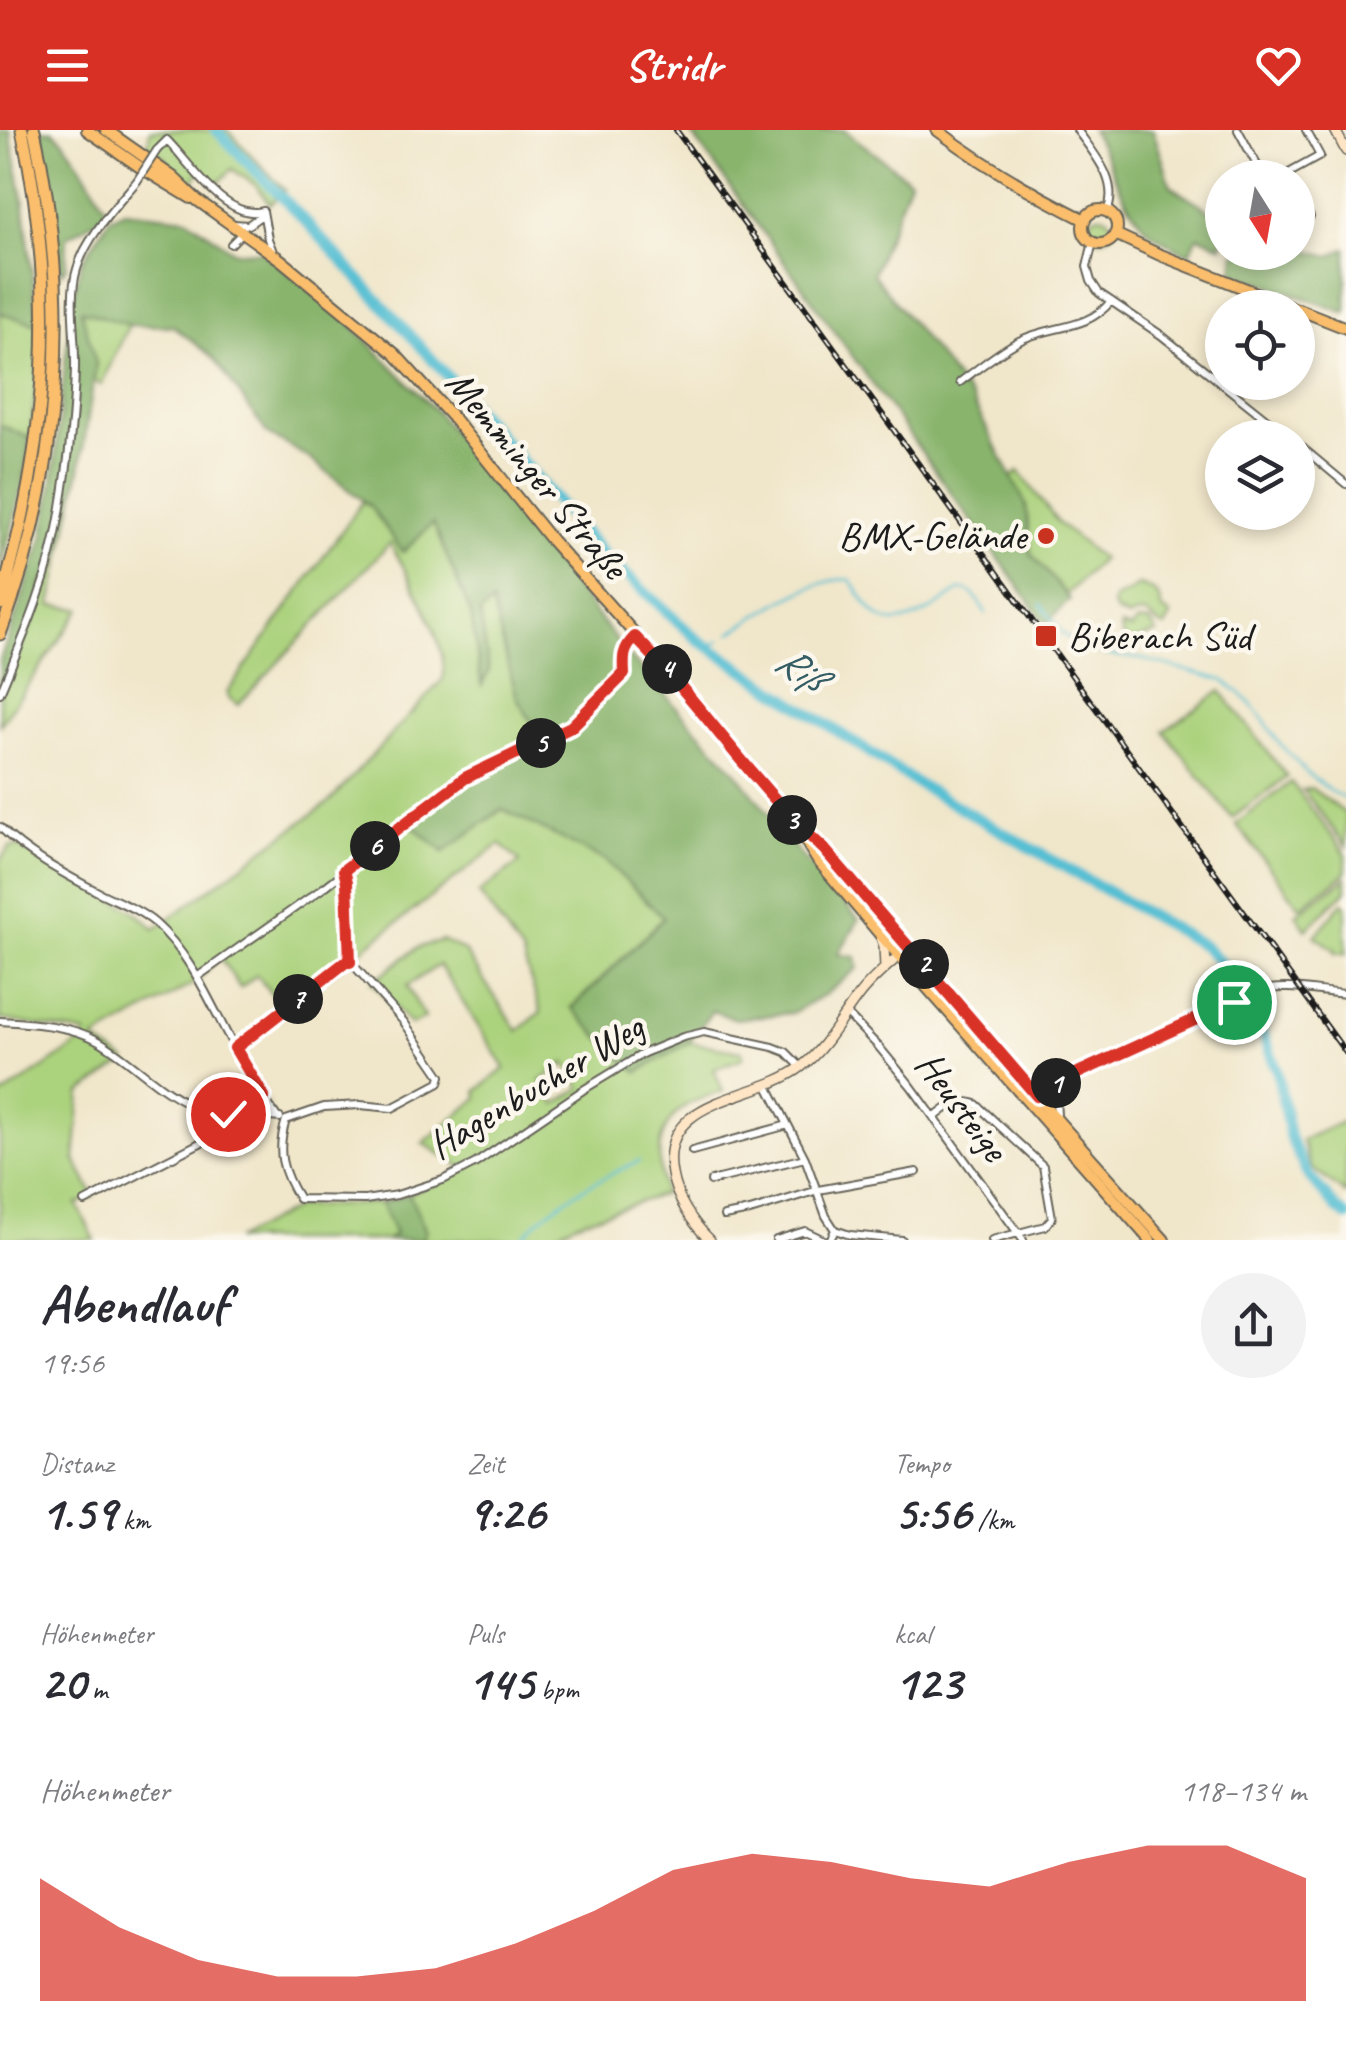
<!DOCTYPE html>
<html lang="de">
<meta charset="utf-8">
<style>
:root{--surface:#fff;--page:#f2f2f3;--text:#2b2b33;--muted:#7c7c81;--accent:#d93025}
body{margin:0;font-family:Caveat,sans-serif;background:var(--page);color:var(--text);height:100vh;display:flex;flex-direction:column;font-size:38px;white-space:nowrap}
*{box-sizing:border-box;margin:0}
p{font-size:32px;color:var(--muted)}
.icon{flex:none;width:55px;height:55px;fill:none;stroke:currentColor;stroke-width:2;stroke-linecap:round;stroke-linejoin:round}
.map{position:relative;height:1110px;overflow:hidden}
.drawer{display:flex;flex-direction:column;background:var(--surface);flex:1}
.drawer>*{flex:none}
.needle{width:65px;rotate:169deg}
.buttons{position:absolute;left:1205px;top:30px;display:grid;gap:20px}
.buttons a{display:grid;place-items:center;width:110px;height:110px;border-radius:50%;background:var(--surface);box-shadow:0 5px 15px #0003;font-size:50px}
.pin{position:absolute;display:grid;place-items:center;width:85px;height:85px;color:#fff;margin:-42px;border:5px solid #fff;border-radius:50%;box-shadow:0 2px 10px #0007}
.km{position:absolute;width:50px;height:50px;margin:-25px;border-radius:50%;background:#222;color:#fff;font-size:28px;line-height:50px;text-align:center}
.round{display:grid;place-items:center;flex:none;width:105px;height:105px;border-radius:52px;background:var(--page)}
.head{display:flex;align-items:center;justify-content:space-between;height:170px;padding:0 40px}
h1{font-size:55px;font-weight:700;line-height:75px}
.metrics{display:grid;grid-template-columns:repeat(3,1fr);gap:15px;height:170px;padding:10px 40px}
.metrics div{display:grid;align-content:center}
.metrics b{font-size:50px;font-weight:700}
.metrics small{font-size:28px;font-weight:400}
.metrics p{font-size:28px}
.chart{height:280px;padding:20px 40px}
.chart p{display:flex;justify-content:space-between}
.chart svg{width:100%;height:180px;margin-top:10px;fill:var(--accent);opacity:.7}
header{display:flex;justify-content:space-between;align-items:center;height:130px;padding:0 40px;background:var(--accent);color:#fff;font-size:45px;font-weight:700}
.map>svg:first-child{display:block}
.green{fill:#abd27d;stroke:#64774c;stroke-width:2.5;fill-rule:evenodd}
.forest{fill:#88b46c;stroke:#526844;stroke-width:2.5}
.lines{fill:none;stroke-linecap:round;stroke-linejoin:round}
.stream{stroke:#57bfd3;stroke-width:2.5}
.river{stroke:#57bfd3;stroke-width:11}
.street-casing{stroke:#666359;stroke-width:10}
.secondary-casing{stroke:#666359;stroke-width:12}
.primary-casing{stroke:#666359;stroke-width:14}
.highway-casing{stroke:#666359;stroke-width:15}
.street{stroke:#fff;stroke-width:6}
.secondary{stroke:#fde5c5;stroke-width:9}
.primary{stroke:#fabe6d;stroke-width:10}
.highway{stroke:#fabe6d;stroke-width:11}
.rail-casing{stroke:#1c1c1c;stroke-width:6}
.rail{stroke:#fbf7ec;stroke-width:2.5;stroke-dasharray:8;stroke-linecap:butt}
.street-bridge-casing{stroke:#666359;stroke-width:10;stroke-linecap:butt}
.street-bridge{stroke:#fff;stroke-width:6}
.route-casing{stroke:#fff;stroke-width:20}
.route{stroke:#d93025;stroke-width:12}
.poi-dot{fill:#c8321e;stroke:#fbf7ec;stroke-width:4}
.labels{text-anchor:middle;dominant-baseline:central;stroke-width:9;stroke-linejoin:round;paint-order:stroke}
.street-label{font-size:40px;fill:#1c1c1c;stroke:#fbf7ec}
.poi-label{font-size:40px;fill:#1c1c1c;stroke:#fbf7ec;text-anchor:end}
.water-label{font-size:42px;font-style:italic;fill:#345d65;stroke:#fbf7ec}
</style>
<header><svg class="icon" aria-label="menu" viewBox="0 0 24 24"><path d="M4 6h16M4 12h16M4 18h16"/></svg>Stridr<svg class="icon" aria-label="heart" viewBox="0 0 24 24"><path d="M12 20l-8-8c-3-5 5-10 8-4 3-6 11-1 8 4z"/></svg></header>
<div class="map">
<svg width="1346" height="1110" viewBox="0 0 1346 1110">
<rect width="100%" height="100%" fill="#fbf7ec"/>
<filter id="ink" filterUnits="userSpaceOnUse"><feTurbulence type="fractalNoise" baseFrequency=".01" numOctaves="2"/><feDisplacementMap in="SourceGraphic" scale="20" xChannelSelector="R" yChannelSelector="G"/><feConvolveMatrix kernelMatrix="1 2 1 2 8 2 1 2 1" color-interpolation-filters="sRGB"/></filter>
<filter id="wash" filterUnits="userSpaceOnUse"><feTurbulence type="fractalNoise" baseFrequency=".0048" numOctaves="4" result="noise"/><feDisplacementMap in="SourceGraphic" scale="40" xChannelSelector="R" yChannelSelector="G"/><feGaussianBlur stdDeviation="2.25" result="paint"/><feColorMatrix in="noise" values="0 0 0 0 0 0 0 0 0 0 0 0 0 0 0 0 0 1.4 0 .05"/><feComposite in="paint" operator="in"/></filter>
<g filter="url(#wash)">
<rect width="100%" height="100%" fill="#f0e6ca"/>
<!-- green -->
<path class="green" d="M150,0H227L285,60L270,74L257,56L232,39L215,57L200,41L192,53L170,37L164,27L147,19Z
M1088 97a12 12 0 1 1 24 0a12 12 0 1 1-24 0Z
M80,179L129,195L101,255L94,251L96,234Z
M0,183L38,194L37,251L30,308L0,295Z
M1019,341L1059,394L1102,429L1057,474L1012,412L1009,349Z
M363,371L370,376L433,393L471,484L481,553L489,541L480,482L492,472L517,568L546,614L465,652L444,721L502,679L606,731L664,788L572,877L638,942L689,912L742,921L743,928L714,939L723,961C711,966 695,969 685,976C653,1000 657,1031 664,1064L575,1093L545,1110H421L426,1101L409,1064L466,1040L423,1013L478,968L477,961L505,938L439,835L407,856L425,888L411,895L372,852L417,818L442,810L464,821L518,901L541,882L522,823L479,763L520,732L500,714L283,880L257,845L240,858L220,827L196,852L94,910L126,931L81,963L75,1030L94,1066L77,1074L95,1110H0V967L82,912L86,904L0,889V730L10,717L18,716L136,782L155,799L329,672L443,549C450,516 407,443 390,413L238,575L229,568L227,563ZM565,933L581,958L556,974L541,951Z
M61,428L51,475L81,479L0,595V562L41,456Z
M1139,455C1152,459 1162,464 1161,479L1171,486L1165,497C1147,491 1152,476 1129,488L1116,482L1113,477L1114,469L1128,463Z
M1138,491L1150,492L1157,503C1141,506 1122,522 1121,496L1131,499Z
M1221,561L1287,647L1232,688L1164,601Z
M1291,652L1346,724V743L1300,777L1236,694Z
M1311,658L1346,684V716L1303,660Z
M1346,748V761L1306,799L1296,784Z
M1343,772L1346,775V824L1335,823V820L1315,806Z
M1346,990V1064L1311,1038L1302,1010Z
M381,1073L395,1104L387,1110H235L297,1077Z"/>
<!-- forest -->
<path class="forest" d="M0,0H10L11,7L23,68L38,194L0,183Z
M41,0H52L63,10L81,35L109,83L67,107L66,137L61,143Z
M689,0H844L910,50L873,144L971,268L1026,375L1031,424L1070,469L1046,494Z
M1091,0H1153L1171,56L1222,88V116L1198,106L1189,124C1175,117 1158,110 1147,99C1119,71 1112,31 1091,0Z
M124,81L187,88L233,121L262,122L333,176L435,280L625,521L736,642L802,727L859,790L838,824L856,827L858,838L826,864L792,883L736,889L712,881L689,912L638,942L618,926L572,878L664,788L606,731L502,679L444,722L410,694L465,652L545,614L517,568L492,473L480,483L489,541L482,555L471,484L433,393L403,422L370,376L309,328L267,303L213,227L173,196L129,195L81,180L96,234L80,339L61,428L41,456V474L0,562V530L43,409L53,351L71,176L81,133L109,89Z
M1298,118L1330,126L1346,118V183L1233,142L1235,123L1298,122Z
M0,295L30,308L24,351L1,439Z
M409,1064L426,1101L421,1110H387L395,1104L381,1073Z"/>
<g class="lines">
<!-- stream -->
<path class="stream" d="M1041,474L1062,503L1073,512
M731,503C758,484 819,444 851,450C859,462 870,482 882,489C900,498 928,482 943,472C948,469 956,460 964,460C973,460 981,476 986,483
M709,517L720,510
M1083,517L1102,524L1141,529L1223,550L1239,562L1259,583L1278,612L1308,644L1332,662L1346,669
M520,1110C551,1072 595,1051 639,1031"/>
<!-- river -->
<path class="river" d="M216,0L313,99L434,231L604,425L697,509L916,653L1204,816L1235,847L1254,879L1277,941L1290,1008L1307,1044L1337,1079L1346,1086"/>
</g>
</g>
<g filter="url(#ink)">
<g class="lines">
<!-- street casing -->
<g class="street-casing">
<path id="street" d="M1077,0C1094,24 1120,51 1107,82
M1238,0L1264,48
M157,20L167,10C190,33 226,91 263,81L268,109L274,124
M1280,48L1320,26L1306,0
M1298,63L1310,87
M234,94L248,95L262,85
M1093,112L1087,137L1091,151L1099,163L1161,205L1290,308
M231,114L242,103
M960,252C979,238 998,222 1019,211C1049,195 1088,201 1111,171
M1298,314L1346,354
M0,563C25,504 50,446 60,383C68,335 74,286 75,238C76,208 68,168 77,139C87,106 115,77 137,51
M0,697C27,725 68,746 102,764C121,773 140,780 155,793C187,821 207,865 226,902C241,931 258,960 277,987
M345,740L347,752L350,831
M197,847L326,756L465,648L571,597L625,544C623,527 623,519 635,507
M846,883L879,917L911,956L1023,1110
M0,891C31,893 71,895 99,911C135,932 162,965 202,979C227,987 254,985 280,988
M235,918L350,831L404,892L441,946L439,953L392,978L360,975L324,977L286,990
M768,956L805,1028L826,1086L835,1100L850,1105L902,1110
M1037,966L1046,959L1080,941L1255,862C1284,853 1317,862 1346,864
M1057,985L1056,969L1063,950
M934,988C948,976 958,968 976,974L1043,1036L1052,1088L1045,1096L992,1110
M286,990C276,1022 282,1042 299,1069L365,1070L397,1065L443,1050L476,1033L583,960L644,923L683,907L704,902L773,917L786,922L801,937
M692,1021L788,995
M711,1051L805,1028
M85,1072L233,996L239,991L241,985
M724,1086L750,1081L818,1060L917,1042
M776,1110L805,1101L824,1110
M830,1110L835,1100"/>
</g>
<!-- secondary casing -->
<g class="secondary-casing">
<path id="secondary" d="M1335,0L1346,21
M880,805L884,816L885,838
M710,1110C692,1093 676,1068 672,1044C657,966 757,971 801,937C826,918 840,889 859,865C872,848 888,836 903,822"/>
</g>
<!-- primary casing -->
<g class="primary-casing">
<path id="primary" d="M87,0L140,37L191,68
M106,0L173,47L197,70L281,130L395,224L454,289L551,410L675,549L796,694L824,719L1058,991L1164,1110
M937,0C984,35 1033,64 1085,90
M1083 97a17 17 0 1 1 34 0a17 17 0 1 1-34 0Z
M1115,104L1158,124L1294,178
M1298,179L1346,198
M801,703L816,728L879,803L1150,1110"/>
</g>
<!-- highway casing -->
<g class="highway-casing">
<path id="highway" d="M0,474C48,313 58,165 22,0
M0,504C61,344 72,167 34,0"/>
</g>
<!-- street -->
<use href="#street" class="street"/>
<!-- secondary -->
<use href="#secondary" class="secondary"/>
<!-- primary -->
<use href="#primary" class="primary"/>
<!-- highway -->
<use href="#highway" class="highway"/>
<!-- rail casing -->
<g class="rail-casing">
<path id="rail" d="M676,0L1346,923"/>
</g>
<!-- rail -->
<use href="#rail" class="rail"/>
<!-- street-bridge casing -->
<g class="street-bridge-casing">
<path id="street-bridge" d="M137,51L157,20"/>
</g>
<!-- street-bridge -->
<use href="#street-bridge" class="street-bridge"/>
</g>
</g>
<g class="lines" filter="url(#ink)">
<!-- route casing -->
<g class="route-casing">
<path id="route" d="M228,984L254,986L264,967L235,918L347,831L350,832L347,752L344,740L465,648L571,597L624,544C623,527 623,519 635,507C702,574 754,656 824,719L1037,966L1080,942L1234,872"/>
</g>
<!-- route -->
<use href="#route" class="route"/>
</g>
<!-- markers -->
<g class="poi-dot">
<circle cx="1046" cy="406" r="10"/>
<rect x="1034" y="494" width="24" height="24" rx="5"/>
</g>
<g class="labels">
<!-- street labels -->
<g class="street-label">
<text transform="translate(537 344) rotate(50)">Memminger Straße</text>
<text transform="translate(536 956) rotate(-31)">Hagenbucher Weg</text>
<text transform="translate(962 976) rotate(53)">Heusteige</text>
</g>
<!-- poi labels -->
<g class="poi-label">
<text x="1026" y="406">BMX-Gelände</text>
<text x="1068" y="506" text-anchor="start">Biberach Süd</text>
</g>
<!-- water labels -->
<g class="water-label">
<text transform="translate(800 538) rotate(33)">Riß</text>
</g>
</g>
</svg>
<div class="buttons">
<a><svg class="needle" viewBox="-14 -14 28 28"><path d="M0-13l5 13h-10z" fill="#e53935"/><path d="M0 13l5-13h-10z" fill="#7c7c81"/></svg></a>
<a><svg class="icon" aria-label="locate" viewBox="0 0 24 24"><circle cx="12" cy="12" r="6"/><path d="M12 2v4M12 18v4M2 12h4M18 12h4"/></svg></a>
<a><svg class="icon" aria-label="layers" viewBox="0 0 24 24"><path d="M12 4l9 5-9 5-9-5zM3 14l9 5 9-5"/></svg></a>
</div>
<div class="pin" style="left:1234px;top:872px;background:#1e9e55"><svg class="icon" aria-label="arrive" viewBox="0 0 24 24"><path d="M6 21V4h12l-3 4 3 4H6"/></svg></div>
<div class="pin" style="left:228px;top:984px;background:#d93025"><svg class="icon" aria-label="check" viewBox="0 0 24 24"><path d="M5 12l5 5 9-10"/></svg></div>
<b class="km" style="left:1056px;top:953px">1</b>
<b class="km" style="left:924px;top:834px">2</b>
<b class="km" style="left:792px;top:690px">3</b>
<b class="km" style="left:667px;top:539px">4</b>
<b class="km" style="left:541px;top:613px">5</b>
<b class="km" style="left:375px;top:716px">6</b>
<b class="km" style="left:298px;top:869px">7</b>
</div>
<section class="drawer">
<div class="head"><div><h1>Abendlauf</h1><p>19:56</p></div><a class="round"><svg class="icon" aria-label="share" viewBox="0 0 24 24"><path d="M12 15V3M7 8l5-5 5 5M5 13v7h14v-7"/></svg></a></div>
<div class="metrics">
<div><p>Distanz</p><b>1.59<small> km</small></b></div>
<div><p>Zeit</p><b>9:26</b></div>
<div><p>Tempo</p><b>5:56<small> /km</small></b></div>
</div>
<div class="metrics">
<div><p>Höhenmeter</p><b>20<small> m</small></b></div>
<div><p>Puls</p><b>145<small> bpm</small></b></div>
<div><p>kcal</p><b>123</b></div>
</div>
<div class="chart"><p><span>Höhenmeter</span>118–134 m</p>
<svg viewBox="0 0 160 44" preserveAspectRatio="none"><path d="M0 44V14L10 26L20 34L30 38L40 38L50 36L60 30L70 22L80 12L90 8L100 10L110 14L120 16L130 10L140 6L150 6L160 14V44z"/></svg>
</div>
</section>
